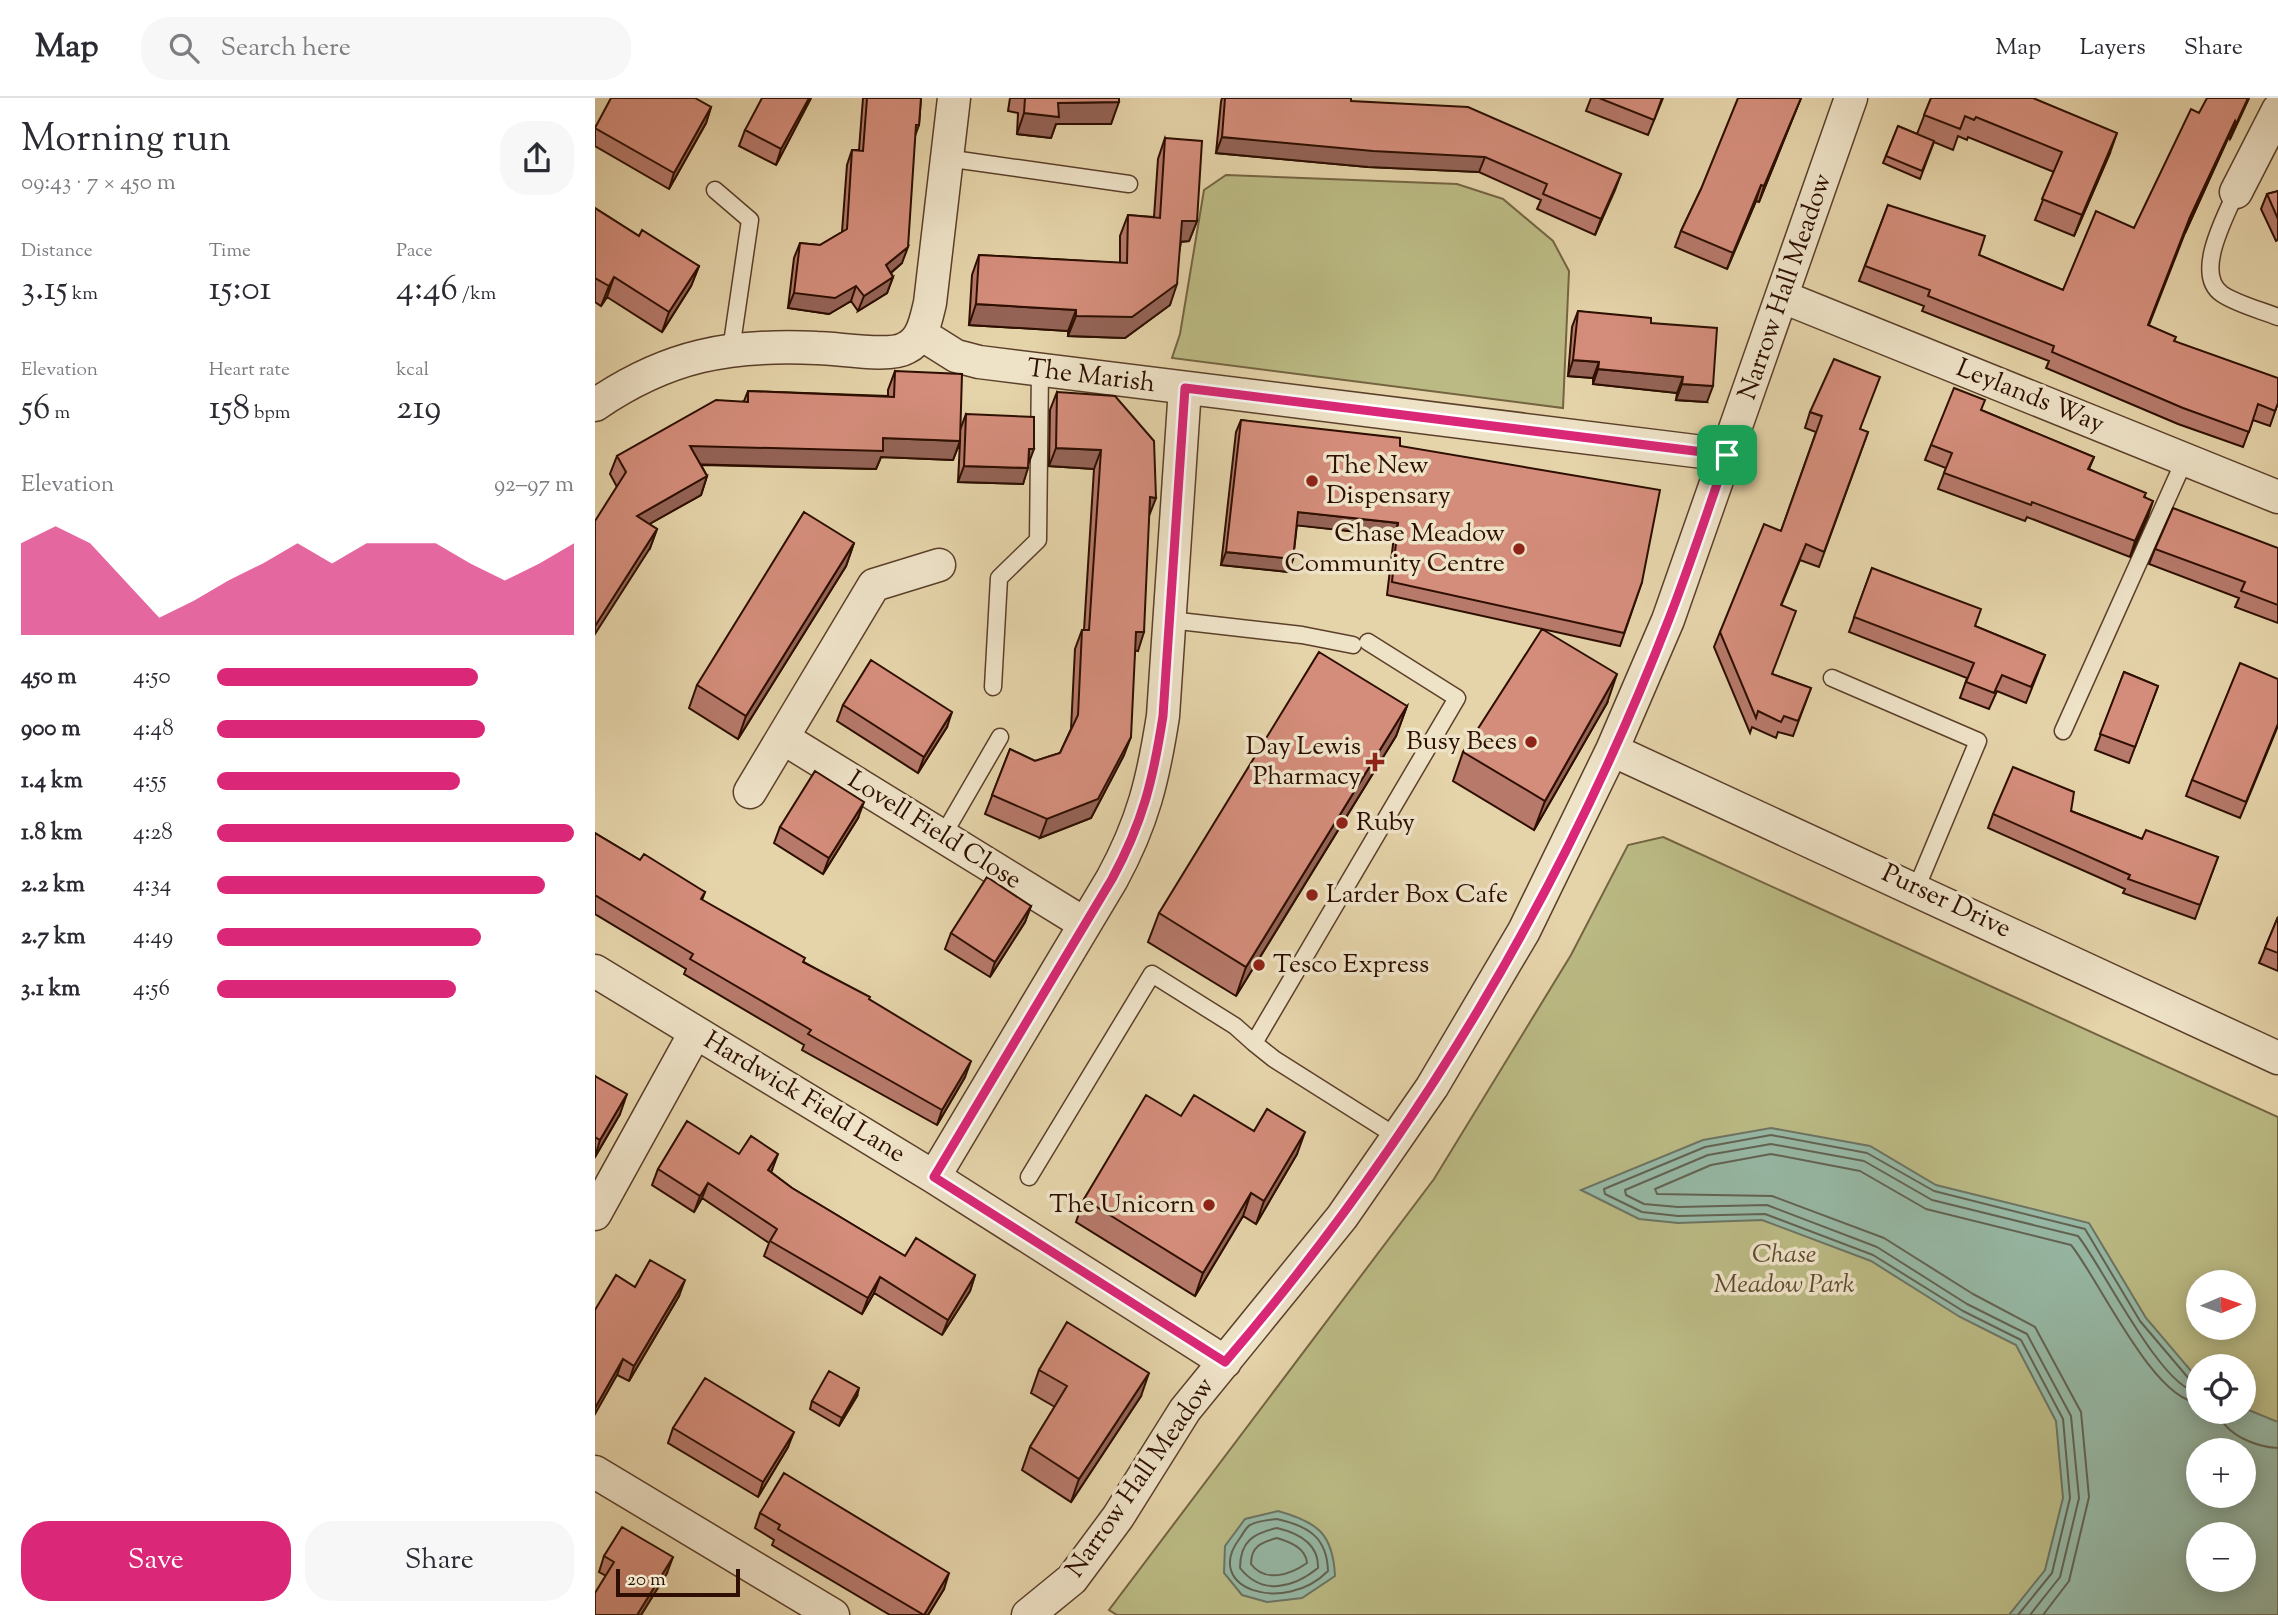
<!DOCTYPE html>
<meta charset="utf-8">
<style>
:root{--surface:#fff;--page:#f7f7f7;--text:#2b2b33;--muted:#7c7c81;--line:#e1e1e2;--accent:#db2777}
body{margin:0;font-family:"Sorts Mill Goudy",serif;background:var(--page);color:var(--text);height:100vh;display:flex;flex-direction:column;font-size:26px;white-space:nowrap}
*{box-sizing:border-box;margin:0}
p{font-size:23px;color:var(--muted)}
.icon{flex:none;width:38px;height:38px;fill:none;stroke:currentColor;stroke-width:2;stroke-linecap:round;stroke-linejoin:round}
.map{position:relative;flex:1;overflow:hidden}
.sheet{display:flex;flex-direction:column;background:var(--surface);width:595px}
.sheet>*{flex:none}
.needle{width:46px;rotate:88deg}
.controls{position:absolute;left:1591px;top:1172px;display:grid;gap:14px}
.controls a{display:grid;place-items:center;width:70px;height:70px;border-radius:50%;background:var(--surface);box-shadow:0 4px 18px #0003;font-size:35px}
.scale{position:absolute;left:21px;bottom:18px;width:124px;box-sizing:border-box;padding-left:7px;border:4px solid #2d0e00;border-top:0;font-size:19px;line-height:24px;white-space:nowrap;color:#2d0e00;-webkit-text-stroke:5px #eee2c7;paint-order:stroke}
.pin{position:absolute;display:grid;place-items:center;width:60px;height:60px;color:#fff;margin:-30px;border-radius:14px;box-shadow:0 4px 10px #0006}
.round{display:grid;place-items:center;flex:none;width:74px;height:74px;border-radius:28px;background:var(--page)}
.summary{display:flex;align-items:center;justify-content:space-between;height:119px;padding:0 21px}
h1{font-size:38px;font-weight:600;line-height:52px}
.stats{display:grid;grid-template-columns:repeat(3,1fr);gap:10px;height:119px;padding:7px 21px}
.stats div{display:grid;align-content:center}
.stats b{font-size:35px;font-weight:600}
.stats small{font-size:19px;font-weight:400}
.stats p{font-size:19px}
.chart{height:196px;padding:14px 21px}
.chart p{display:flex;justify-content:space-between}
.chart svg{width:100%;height:126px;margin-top:7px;fill:var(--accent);opacity:.7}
.primary-button{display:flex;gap:14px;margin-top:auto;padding:14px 21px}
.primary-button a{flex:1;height:80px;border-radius:28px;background:var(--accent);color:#fff;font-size:28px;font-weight:600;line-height:80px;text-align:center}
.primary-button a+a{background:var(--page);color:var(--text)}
ul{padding:0 21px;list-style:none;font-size:23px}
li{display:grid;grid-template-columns:112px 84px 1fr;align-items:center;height:52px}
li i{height:18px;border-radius:9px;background:var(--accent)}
header{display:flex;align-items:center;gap:42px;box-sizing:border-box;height:98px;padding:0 35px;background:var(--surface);border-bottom:2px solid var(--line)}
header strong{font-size:33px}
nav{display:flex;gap:38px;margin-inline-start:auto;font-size:24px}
.search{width:490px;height:63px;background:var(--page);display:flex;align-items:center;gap:18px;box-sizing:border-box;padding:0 24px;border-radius:28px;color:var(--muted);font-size:26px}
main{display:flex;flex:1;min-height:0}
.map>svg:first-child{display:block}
.green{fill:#bbba84;stroke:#746442;stroke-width:2;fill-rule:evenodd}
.water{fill:#96b8a5;stroke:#6c7463;stroke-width:2;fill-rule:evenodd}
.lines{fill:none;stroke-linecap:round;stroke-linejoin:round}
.shore{stroke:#626352;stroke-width:2}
.service-casing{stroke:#5b3f2a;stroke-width:19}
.minor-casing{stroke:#5b3f2a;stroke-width:35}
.service{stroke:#eee2c7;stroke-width:16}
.minor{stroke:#eee2c7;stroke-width:32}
.wall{fill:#b6796a;stroke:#2d0e00;stroke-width:2}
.shaded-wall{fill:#946356;stroke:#2d0e00;stroke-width:2}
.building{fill:#d48d7b;stroke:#2d0e00;stroke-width:2}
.route-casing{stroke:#fff;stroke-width:14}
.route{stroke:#db2777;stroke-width:9}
.poi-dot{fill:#8f2418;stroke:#eee2c7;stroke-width:2.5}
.labels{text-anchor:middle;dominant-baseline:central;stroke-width:7;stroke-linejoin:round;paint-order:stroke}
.street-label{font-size:26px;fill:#2d0e00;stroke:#eee2c7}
.poi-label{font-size:26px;fill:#2d0e00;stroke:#eee2c7;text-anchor:start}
.park-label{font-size:26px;font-style:italic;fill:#5f4a2e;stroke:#eee2c7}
</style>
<header>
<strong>Map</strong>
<div class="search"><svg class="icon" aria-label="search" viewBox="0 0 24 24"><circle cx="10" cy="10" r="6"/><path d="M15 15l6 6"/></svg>Search here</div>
<nav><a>Map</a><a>Layers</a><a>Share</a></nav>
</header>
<main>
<section class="sheet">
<div class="summary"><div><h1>Morning run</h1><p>09:43 · 7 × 450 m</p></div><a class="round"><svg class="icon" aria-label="share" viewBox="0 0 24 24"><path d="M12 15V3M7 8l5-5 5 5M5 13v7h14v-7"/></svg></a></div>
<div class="stats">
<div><p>Distance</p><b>3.15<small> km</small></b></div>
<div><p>Time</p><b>15:01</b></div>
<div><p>Pace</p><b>4:46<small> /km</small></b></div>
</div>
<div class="stats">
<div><p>Elevation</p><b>56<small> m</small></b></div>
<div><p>Heart rate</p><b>158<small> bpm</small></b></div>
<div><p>kcal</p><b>219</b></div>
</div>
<div class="chart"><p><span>Elevation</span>92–97 m</p>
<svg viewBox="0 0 160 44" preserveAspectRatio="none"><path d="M0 44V12L10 6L20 12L30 25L40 38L50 32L60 25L70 19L80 12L90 19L100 12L110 12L120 12L130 19L140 25L150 19L160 12V44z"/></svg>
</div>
<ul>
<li><b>450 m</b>4:50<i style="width:73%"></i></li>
<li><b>900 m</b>4:48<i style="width:75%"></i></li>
<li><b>1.4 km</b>4:55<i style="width:68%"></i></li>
<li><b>1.8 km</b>4:28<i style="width:100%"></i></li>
<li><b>2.2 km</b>4:34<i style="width:92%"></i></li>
<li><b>2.7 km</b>4:49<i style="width:74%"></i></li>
<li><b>3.1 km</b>4:56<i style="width:67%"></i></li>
</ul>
<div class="primary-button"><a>Save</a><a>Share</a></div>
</section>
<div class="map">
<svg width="1683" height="1517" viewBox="0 0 1683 1517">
<rect width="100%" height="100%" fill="#e5d3a9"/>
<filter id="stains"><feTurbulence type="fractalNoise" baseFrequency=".00286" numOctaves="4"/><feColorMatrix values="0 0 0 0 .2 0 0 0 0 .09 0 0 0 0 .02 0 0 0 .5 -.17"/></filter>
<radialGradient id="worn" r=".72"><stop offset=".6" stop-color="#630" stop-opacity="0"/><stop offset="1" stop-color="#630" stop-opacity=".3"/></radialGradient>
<!-- green -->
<path class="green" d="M631,77L862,86L908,101L958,143L974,173L968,310L577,260L585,236L609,92Z
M1068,739L1683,1019V1517H522L514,1512L839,1081L976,857L1033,747ZM1603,1185H1648V1230H1603ZM1603,1269H1648V1314H1603ZM1603,1353H1648V1398H1603ZM1603,1437H1648V1482H1603Z"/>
<!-- water -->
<path class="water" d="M1176,1030L1275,1048L1341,1087L1494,1125L1551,1220L1603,1281V1314H1648L1649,1310L1683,1324V1517H1414L1450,1472L1468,1400L1461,1323L1421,1247L1365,1219L1276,1163L1167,1122L1083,1125L1044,1121L986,1092L1108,1042ZM1603,1353H1648V1398H1603ZM1603,1437H1648V1482H1603Z
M683,1413C722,1424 738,1435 740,1478L707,1500L672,1504L647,1497L629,1475L630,1448L650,1421Z"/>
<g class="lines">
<!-- shore -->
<path class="shore" d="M1623,1314C1630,1337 1661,1349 1683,1350
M682,1421C713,1428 732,1439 733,1473C690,1517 606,1491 645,1440C648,1436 651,1429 655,1427C662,1423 674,1422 682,1421Z
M682,1430C703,1435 724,1445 723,1470C698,1490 667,1498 645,1470C645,1443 659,1435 682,1430Z
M682,1440C695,1444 711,1450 712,1465C695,1477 670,1485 656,1466C656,1448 667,1444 682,1440Z
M1423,1517L1457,1475L1475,1400L1468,1321L1426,1242L1368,1213L1278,1157L1170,1116L1083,1118L1047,1114L1010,1096L1009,1091L1110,1049L1176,1037L1272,1055L1339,1093L1490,1131L1545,1223L1595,1282L1603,1285
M1435,1517L1465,1479L1484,1400L1476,1318L1432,1236L1372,1206L1282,1149L1172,1107L1083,1109L1049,1106L1031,1097L1030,1092L1113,1057L1176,1046L1269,1063L1337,1102L1483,1138C1506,1166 1567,1292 1603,1294
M1448,1517L1474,1483L1494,1399L1486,1314L1440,1229L1378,1196L1289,1140L1177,1098L1062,1096L1060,1091L1116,1067L1176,1056L1265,1073L1331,1111L1476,1147C1503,1180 1559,1303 1603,1304"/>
<!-- service casing -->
<g class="service-casing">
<path id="service" d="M351,60L534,86
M120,92L155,122L136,252
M1641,94C1631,118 1598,176 1627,196C1642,206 1665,212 1683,219
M575,522L707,537L758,547
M773,544L862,600L659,945L679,961L804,1040
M1237,580L1383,643L1321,791
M398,589L404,480L443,442L445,272
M1468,633L1590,361
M347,739L405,639
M434,1079L557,876L640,928L659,945"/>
</g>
<!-- minor casing -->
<g class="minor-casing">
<path id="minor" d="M1641,94L1683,12
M1188,199L1683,399
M326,236L361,258L384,264L1132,357
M0,307C73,257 135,246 222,250C243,250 294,260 311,250C328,242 331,221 335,205L359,0
M188,640L490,826
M1017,652L1683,960
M155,694L279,487L344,467
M0,873L339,1079L630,1264
M339,1079L517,781C548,724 558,682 568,618L590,290
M0,1116L100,935
M0,1374L238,1517
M433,1517L477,1481L523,1419L590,1312L747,1119L837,989L929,833L1017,652L1073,522L1256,0"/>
</g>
<!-- service -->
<use href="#service" class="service"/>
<!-- minor -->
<use href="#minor" class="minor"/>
</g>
<!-- wall -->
<path class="wall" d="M216,0L181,67L144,48L150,32Z
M268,0H326L324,27L320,38L307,165L296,175L298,179L292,195L263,213L256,203L234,216L193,210L199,160L205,145L225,147L247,134L252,67L257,52H264Z
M415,0H524L516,26H461L456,40L422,36L423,15L413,13Z
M627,0H756V3L1026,76L1000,137L942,111L946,102L884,74L773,69L621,55L626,4Z
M996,0H1068L1053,37L991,13Z
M1206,0L1164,104L1161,103L1132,171L1080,149L1086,133L1106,91Z
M1336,0L1515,55L1479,138L1440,122L1459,74L1373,39L1372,42L1363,38L1358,52L1339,44L1325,81L1288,65L1303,28L1322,36Z
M1654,0L1635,41L1634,38L1590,135L1554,227L1579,243L1683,305L1675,328L1658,322L1648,349L1583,326L1451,270L1454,263L1327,213L1329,208L1264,183L1293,107L1384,157L1468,192L1539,130Z
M116,9L111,25L74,91L0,48V28Z
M570,40L602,123L594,143L586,144L575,207L530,240L473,238V233L374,227L377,177L384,157L525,165V138L533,117L559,119L563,61Z
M1683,93V142L1681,143L1666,111L1672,96Z
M0,110L44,138L104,168L96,188L67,234L12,199L6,208L0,204Z
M983,213L1056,225L1112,304L1081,302L1082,295L998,286V280L973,278L977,229Z
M300,273L365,332L371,316L433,367L428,386L363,384L365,344L358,362L286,359L281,371L106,367L112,378L106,397L54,426L62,431L55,450L15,376L22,358L149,303L153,293L293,298V292Z
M462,294L554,418L543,553L540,552L529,657L496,720L445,740L390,716L415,651L440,663L465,655L476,631L480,551L487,532H489L499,371L454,368L455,312Z
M1386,312L1499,359L1494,371L1550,399L1553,418L1535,459L1432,419L1430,423L1343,391L1351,370L1330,362L1336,347Z
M1215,314L1273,334L1224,469L1205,462L1186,508L1177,576L1216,590L1198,638L1183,634L1181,640L1157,629L1155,635L1119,549L1125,534L1186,433L1221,334L1210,330Z
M646,322L805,348L1047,484L1025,548L792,497L799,438L702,427L698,461L693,474L626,467L641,334Z
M259,445L251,468L143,641L94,610L102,587Z
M1683,450V525L1640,509L1644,500L1554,466L1560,451Z
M1277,470L1380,528L1450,557L1431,605L1402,593L1394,611L1365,600L1372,580L1254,534Z
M1529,574L1563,588L1534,665L1500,652Z
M1012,605L939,732L858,683L868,654Z
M248,607L352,629L323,675L242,623Z
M812,608L801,638L641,898L553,844L564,815Z
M1683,628L1645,720L1591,698L1597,682Z
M1476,713L1547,741L1623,759L1600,821L1528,795L1530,791L1393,730L1398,716Z
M263,720L228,776L179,745L185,729Z
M0,735L45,762L110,794L107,802L209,864L274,902L370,979L342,1027L207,952L209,947L89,876L91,871L0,816Z
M436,808L430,824L395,879L350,851L356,835Z
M1683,819V873L1664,865Z
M0,978L25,1016L0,1059Z
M586,1018L659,1033L702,1056L661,1126L648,1118L600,1198L481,1124L489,1101Z
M144,1056L177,1072L176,1074L197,1090L310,1158L380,1177L375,1193L347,1237L279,1195L267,1216L169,1158L174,1145L107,1100L99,1114L57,1087L63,1071Z
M40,1189L84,1198L34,1283L22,1277Z
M444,1272L546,1298L476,1404L427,1372L435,1349L460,1309L436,1295Z
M262,1298L244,1328L215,1311L217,1303Z
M78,1330L193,1349L163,1399L73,1345Z
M165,1415L349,1491L333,1517H295L177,1447L179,1442L160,1430Z
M9,1458L72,1475L46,1517H0L11,1478L4,1474Z"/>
<!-- shaded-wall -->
<path class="shaded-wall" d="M214,0H216L181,67L186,51Z
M1206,0L1164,104L1169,88Z
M1653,0H1654L1635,41L1641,26Z
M524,4L516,26H461L456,40L422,36L429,15L463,5Z
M116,9L111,25L74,91L79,75Z
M1640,23L1634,38L1590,135L1595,119Z
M1522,35L1515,55L1479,138L1487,117Z
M627,39L890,59L884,74L773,69L621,55Z
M1026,76L1020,92L1000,137L1006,121Z
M1166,87L1161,103L1132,171L1138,155Z
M587,123H602L594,143L580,144Z
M313,149L307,165L286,183L291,167Z
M104,168L96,188L67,234L74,214Z
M19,179L12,199L6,208L14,188Z
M298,179L292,195L263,213L269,198Z
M582,186L575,207L530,240L473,238L481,218Z
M261,188L256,203L234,216L193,210L199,195Z
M381,206L481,212L473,233L374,227Z
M978,262L1004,264L998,280L973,278Z
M1003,271L1088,279L1082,295L998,286Z
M1087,286L1118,288L1112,304L1081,302Z
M288,340L365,343L358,362L286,359L281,371L88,366L95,348Z
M461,350L506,352L499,371L454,368Z
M434,351H439L433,367Z
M369,368L433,370L428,386L363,384Z
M112,378L106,397L35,437L42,418Z
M555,399L561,400L554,418Z
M1558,403L1553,418L1535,459L1540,443Z
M703,414L803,425L799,438L698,427Z
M62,431L55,450L0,536V528Z
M259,445L251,468L143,641L151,618Z
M631,454L698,461L693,474L626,467Z
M541,534H549L543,553L534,552Z
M1022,576L1012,605L939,732L950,703Z
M812,608L801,638L641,898L651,869Z
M357,614L352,629L323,675L329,659Z
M536,639L529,657L496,720L445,740L452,721Z
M269,704L263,720L228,776L234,760Z
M436,808L430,824L395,879L400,864Z
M376,963L370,979L342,1027L347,1012Z
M32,996L25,1016L0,1059L5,1042Z
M710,1034L702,1056L661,1126L669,1103Z
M183,1056L177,1072L167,1088L173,1072Z
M113,1085L107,1100L99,1114L105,1098Z
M656,1095L648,1118L600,1198L608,1175Z
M380,1177L375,1193L347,1237L353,1222Z
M285,1179L279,1195L267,1216L273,1200Z
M90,1182L84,1198L34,1283L39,1268Z
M28,1261L22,1277L0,1316V1310Z
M554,1275L546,1298L476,1404L484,1381Z
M264,1290L262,1298L244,1328L247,1320Z
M199,1334L193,1349L163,1399L168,1384Z
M78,1459L72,1475L46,1517H42Z
M354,1475L349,1491L333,1517H329Z"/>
<!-- building -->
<path class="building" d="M16,0H100L116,9L79,75L0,30Z
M167,0H214L186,51L150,32Z
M272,0H326L324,27H321L313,149L291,167L298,179L269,198L261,188L240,200L199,195L205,145L225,147L252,131L257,52L268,53Z
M430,0H524V4L463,5L464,19L429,15Z
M630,0H756V3L873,9L1026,76L1006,121L948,96L952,86L890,59L778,53L627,39Z
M1004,0H1067L1059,22Z
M1143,0H1206L1169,88L1166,87L1138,155L1086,133L1106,91Z
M1336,0H1438L1522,35L1487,117L1447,101L1467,54L1381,19L1379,22L1370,18L1365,31L1329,17Z
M1612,0H1653L1641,26L1640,23L1595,119L1553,227L1581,239L1579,243L1683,280V305L1680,313L1663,306L1654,334L1588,310L1457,254L1459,248L1333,198L1335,192L1270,168L1293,107L1390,138L1384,157L1468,192L1501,113L1539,130L1596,11L1604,15Z
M1303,28L1339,43L1327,73L1291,58Z
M570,40L607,43L602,123H587L582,186L537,219L481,218V212L381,206L384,157L532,165L533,117L565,120Z
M1683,93V121L1672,96Z
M0,110L44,138L47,132L104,168L74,214L19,179L14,188L0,180Z
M983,213L1056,220V225L1122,230L1118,288L1087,286L1088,279L1003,271L1004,264L978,262Z
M1239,261L1285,279L1265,331L1273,334L1229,454L1211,446L1186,507L1201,513L1177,576L1216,590L1203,623L1189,618L1186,624L1163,613L1161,620L1125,534L1169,426L1186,433L1227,318L1215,314Z
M300,273L367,276L365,343L288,340V353L95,348L112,378L42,418L62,431L0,528V423L31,374L22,358L121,302L153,304V293L299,299Z
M1359,290L1390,302L1386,312L1499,359L1493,371L1551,395L1549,399L1558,403L1540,443L1437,404L1436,407L1349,375L1357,355L1336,347Z
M462,294L520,298L559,343L561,400L555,399L549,534H541L536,639L503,701L452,721L397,697L415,651L440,663L465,655L483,617L487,532H494L506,352L461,350Z
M371,316L439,319V351H434L433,370L369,368Z
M646,322L805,340V348L1065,392L1047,484L1029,535L797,484L803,425L703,414L698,461L631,454Z
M1578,410L1683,450V507L1646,493L1650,484L1560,451Z
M209,414L259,445L151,618L102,587Z
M1277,470L1386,511L1380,528L1450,557L1436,589L1407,577L1399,595L1371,584L1379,565L1259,519Z
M947,531L1022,576L950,703L868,654Z
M724,554L812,608L651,869L564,815Z
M276,562L357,614L329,659L248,607Z
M1645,565L1683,581V626L1651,704L1597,682Z
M1529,574L1563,588L1540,649L1505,636Z
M1418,669L1479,694L1476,713L1547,741L1551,732L1623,759L1605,807L1533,781L1535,777L1398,716Z
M220,673L269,704L234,760L185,729Z
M0,735L45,762L49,756L110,794L106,801L210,860L208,864L275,899L274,901L376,963L347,1012L213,936L216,932L95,861L98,856L0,797Z
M392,779L436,808L400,864L356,835Z
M1683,819V855L1670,850Z
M0,978L32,996L5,1042L0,1039Z
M551,997L586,1018L599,997L659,1033L672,1011L710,1034L669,1103L656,1095L608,1175L489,1101Z
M92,1023L144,1056L156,1038L183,1056L173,1072L197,1090L310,1158L321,1140L380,1177L353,1222L285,1179L273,1200L175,1143L182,1131L113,1085L105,1098L63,1071Z
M55,1162L90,1182L39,1268L28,1261L0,1310V1212L21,1177L40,1189Z
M472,1224L554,1275L484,1381L435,1349L472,1288L444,1272Z
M234,1273L264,1290L247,1320L217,1303Z
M110,1280L199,1334L168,1384L78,1330Z
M189,1375L354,1475L329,1517L183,1431L185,1427L165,1415Z
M27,1429L78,1459L42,1517H0V1495L19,1464L9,1458Z"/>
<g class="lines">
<!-- route casing -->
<g class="route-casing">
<path id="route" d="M590,290L1132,357C1113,412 1095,467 1074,521C969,792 819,1044 630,1264L339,1079L517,781C548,724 558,682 568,618Z"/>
</g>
<!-- route -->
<use href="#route" class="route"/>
</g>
<!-- markers -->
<g class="poi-dot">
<circle cx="717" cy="383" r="7"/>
<circle cx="924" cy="451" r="7"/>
<circle cx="936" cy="644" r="7"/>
<path d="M776.5 653.5h7v7h7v7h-7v7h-7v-7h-7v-7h7z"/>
<circle cx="747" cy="725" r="7"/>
<circle cx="717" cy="797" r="7"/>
<circle cx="664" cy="867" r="7"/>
<circle cx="614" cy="1107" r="7"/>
</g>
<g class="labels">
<!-- street labels -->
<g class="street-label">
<text transform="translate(1191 189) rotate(-71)">Narrow Hall Meadow</text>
<text transform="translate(496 279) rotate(7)">The Marish</text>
<text transform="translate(1435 299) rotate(22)">Leylands Way</text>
<text transform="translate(339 733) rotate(32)">Lovell Field Close</text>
<text transform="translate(1351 804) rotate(25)">Purser Drive</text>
<text transform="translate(209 1000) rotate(31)">Hardwick Field Lane</text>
<text transform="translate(546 1380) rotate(-55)">Narrow Hall Meadow</text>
</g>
<!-- poi labels -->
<g class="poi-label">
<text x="731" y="368">The New<tspan x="731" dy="30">Dispensary</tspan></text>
<text x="910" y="436" text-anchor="end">Chase Meadow<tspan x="910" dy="30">Community Centre</tspan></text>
<text x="922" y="644" text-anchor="end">Busy Bees</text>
<text x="766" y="649" text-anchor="end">Day Lewis<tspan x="766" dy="30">Pharmacy</tspan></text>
<text x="761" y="725">Ruby</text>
<text x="731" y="797">Larder Box Cafe</text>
<text x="678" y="867">Tesco Express</text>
<text x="600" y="1107" text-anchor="end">The Unicorn</text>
</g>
<!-- park labels -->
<g class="park-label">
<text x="1189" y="1157">Chase<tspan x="1189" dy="30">Meadow Park</tspan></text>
</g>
</g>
<rect width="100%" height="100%" filter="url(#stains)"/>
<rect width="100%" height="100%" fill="url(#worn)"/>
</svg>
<div class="controls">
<a><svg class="needle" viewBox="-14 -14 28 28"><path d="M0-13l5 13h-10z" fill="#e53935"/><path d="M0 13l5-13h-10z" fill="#7c7c81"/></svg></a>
<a><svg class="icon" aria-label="locate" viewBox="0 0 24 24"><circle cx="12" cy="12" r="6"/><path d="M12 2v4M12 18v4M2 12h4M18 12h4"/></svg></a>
<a>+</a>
<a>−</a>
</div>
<div class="scale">20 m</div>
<div class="pin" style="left:1132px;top:357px;background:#1e9e55"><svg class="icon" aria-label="arrive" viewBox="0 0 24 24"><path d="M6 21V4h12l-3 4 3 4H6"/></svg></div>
</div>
</main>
